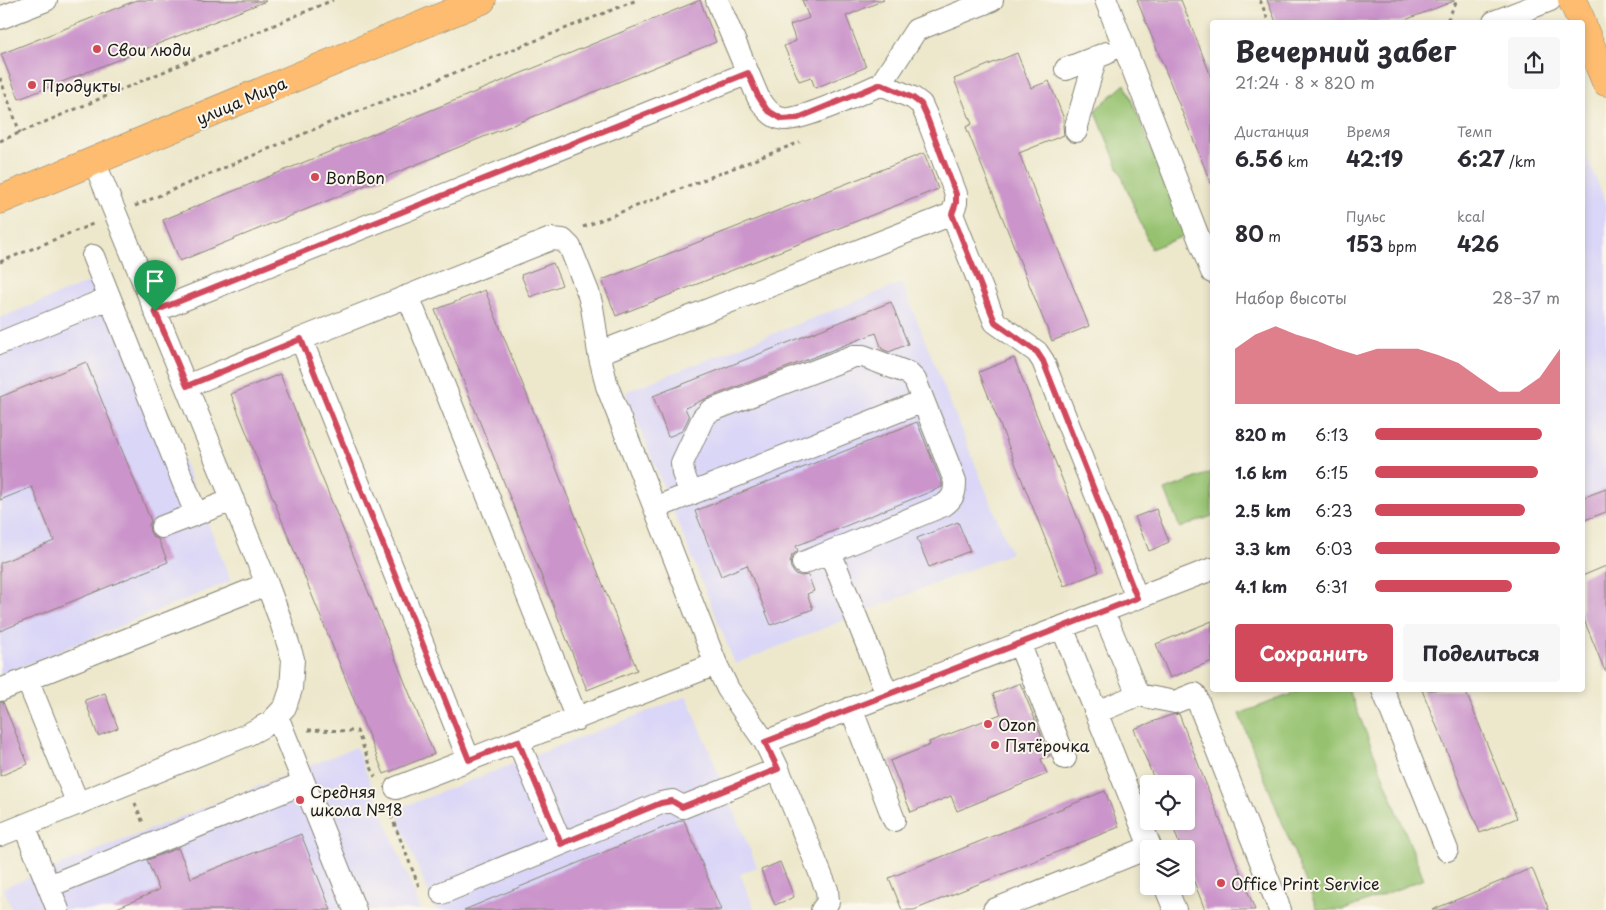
<!DOCTYPE html>
<html lang="ru">
<meta charset="utf-8">
<style>
:root{--surface:#fff;--page:#f7f7f7;--text:#2b2b33;--muted:#7c7c81;--accent:#d1495b}
body{margin:0;font-family:"Playpen Sans",sans-serif;background:var(--page);color:var(--text);height:100vh;display:flex;flex-direction:column;font-size:19px;white-space:nowrap}
*{box-sizing:border-box;margin:0}
p{font-size:16px;color:var(--muted)}
.icon{flex:none;width:28px;height:28px;fill:none;stroke:currentColor;stroke-width:2;stroke-linecap:round;stroke-linejoin:round}
.map{position:relative;flex:1;overflow:hidden}
.drawer{position:absolute;left:1210px;top:20px;width:375px;height:672px;display:flex;flex-direction:column;background:var(--surface);border-radius:5px;box-shadow:0 2px 8px #0003}
.drawer>*{flex:none}
.controls{position:absolute;left:1140px;top:775px;display:grid;gap:10px}
.controls a{display:grid;place-items:center;width:55px;height:55px;border-radius:5px;background:var(--surface);box-shadow:0 2px 8px #0003;font-size:25px}
.pin{position:absolute;display:grid;place-items:center;width:42px;height:42px;color:#fff;margin:-51px -21px;border-radius:50% 50% 50% 0;rotate:-45deg;box-shadow:0 0 5px #0007}
.pin .icon{rotate:45deg}
.round{display:grid;place-items:center;flex:none;width:52px;height:52px;border-radius:5px;background:var(--page)}
.summary{display:flex;align-items:center;justify-content:space-between;height:85px;padding:0 25px}
h1{font-size:28px;font-weight:700;line-height:38px}
.stats{display:grid;grid-template-columns:repeat(3,1fr);gap:8px;height:85px;padding:5px 25px}
.stats div{display:grid;align-content:center}
.stats b{font-size:21px;font-weight:700}
.stats small{font-size:14px;font-weight:400}
.stats p{font-size:14px}
.chart{height:140px;padding:10px 25px}
.chart p{display:flex;justify-content:space-between}
.chart svg{width:100%;height:90px;margin-top:5px;fill:var(--accent);opacity:.7}
.button{display:flex;gap:10px;margin-top:auto;padding:10px 25px}
.button a{flex:1;height:58px;border-radius:5px;background:var(--accent);color:#fff;font-size:20px;font-weight:700;line-height:58px;text-align:center}
.button a+a{background:var(--page);color:var(--text)}
ul{padding:0 25px;list-style:none;font-size:16px}
li{display:grid;grid-template-columns:80px 60px 1fr;align-items:center;height:38px}
li i{height:12px;border-radius:6px;background:var(--accent)}
.map>svg:first-child{display:block}
.built{fill:#dad6f7}
.green{fill:#96c26f;stroke:#596f46}
.building{fill:#cb94cb}
.lines{fill:none;stroke-linecap:round;stroke-linejoin:round}
.minor-casing{stroke:#848274;stroke-width:24}
.major-casing{stroke:#848274;stroke-width:29}
.path{stroke:#848274;stroke-width:3;stroke-dasharray:4 4;stroke-linecap:butt}
.minor{stroke:#fff;stroke-width:22}
.major{stroke:#fdbc70;stroke-width:28}
.route-casing{stroke:#fff;stroke-width:10}
.route{stroke:#d1495b;stroke-width:6}
.poi-dot{fill:#d1495b;stroke:#fbf7ec;stroke-width:2}
.labels{text-anchor:middle;dominant-baseline:central;stroke-width:4;stroke-linejoin:round;paint-order:stroke}
.poi-label{font-size:16px;fill:#1c1c1c;stroke:#fbf7ec;text-anchor:start}
.street-label{font-size:16px;fill:#1c1c1c;stroke:#fbf7ec}
</style>
<div class="map">
<svg width="1606" height="910" viewBox="0 0 1606 910">
<rect width="100%" height="100%" fill="#fbf7ec"/>
<filter id="ink" filterUnits="userSpaceOnUse"><feTurbulence type="fractalNoise" baseFrequency=".02" numOctaves="2"/><feDisplacementMap in="SourceGraphic" scale="10" xChannelSelector="R" yChannelSelector="G"/><feConvolveMatrix kernelMatrix="1 2 1 2 8 2 1 2 1" color-interpolation-filters="sRGB"/></filter>
<filter id="wash" filterUnits="userSpaceOnUse"><feTurbulence type="fractalNoise" baseFrequency=".0096" numOctaves="4" result="noise"/><feDisplacementMap in="SourceGraphic" scale="20" xChannelSelector="R" yChannelSelector="G"/><feGaussianBlur stdDeviation="1.12" result="paint"/><feColorMatrix in="noise" values="0 0 0 0 0 0 0 0 0 0 0 0 0 0 0 0 0 1.4 0 .05"/><feComposite in="paint" operator="in"/></filter>
<g filter="url(#wash)">
<rect width="100%" height="100%" fill="#ede8cc"/>
<!-- built -->
<path class="built" d="M1582,144L1606,203V489L1582,498Z
M109,274L231,581L0,675V318Z
M902,283L1011,553L735,664L625,392Z
M687,696L757,867L740,874L755,910H435L395,810Z
M356,747L421,910H12L3,888Z"/>
<!-- green -->
<path class="green" d="M1125,84L1186,235L1151,249L1095,110Z
M1212,472V516L1180,528L1165,490Z
M1302,690H1349L1424,879L1344,910H1317L1239,714Z"/>
<g id="blocks">
<!-- building -->
<path class="building" d="M137,0L266,1L19,99L1,54Z
M700,0L716,42L180,261L163,220Z
M802,0H884L846,16L866,67L815,88L811,77L799,81L784,46L796,41L790,25L809,18Z
M1137,0H1181L1212,79V186Z
M1267,0H1454V1L1400,22H1276Z
M1017,53L1031,88L1049,81L1064,119L1063,126L1064,135L1019,153L1089,326L1052,341L966,127L972,124L954,79Z
M924,153L938,189L616,316L602,280Z
M553,263L562,285L530,297L521,275Z
M485,290L637,670L587,690L435,310Z
M891,302L908,344L889,352L882,349L876,333L705,399L685,408L689,417L682,431L668,437L653,396Z
M1014,358L1099,572L1064,586L979,372Z
M86,362L151,521L149,525L150,532L153,537L158,539L168,562L0,631V563L54,541L32,487L0,500V397Z
M280,374L434,754L384,774L231,394Z
M917,422L942,484V487L796,546L798,551L792,555L790,562L791,568L795,574L802,576L808,575L814,591L807,594L813,609L771,625L747,565L721,576L695,511Z
M1606,489V512L1582,521V498Z
M1156,509L1169,542L1149,551L1135,517Z
M958,522L970,551L929,567L917,538Z
M1606,566V671H1605L1582,615V576Z
M1212,621V661L1170,678L1156,644Z
M1020,683L1050,756L1041,759L1047,774L957,811L951,796L911,812L890,761L930,745L929,742L1001,714L993,694Z
M1422,690H1465L1517,818L1480,833Z
M105,693L118,728L98,736L85,700Z
M3,702L28,764L0,776V703Z
M1179,714L1206,784L1255,910H1205L1186,861V849H1181L1171,821H1186V784H1156L1134,729L1171,715Z
M1105,791L1119,827L914,910H902L889,878Z
M682,820H684L721,910H464Z
M301,834L331,910H112L159,890L147,860L178,848L191,878Z
M780,862L794,897L775,905L761,870Z
M1532,868L1549,910H1432Z"/>
</g>
</g>
<g filter="url(#ink)">
<use href="#blocks" fill-opacity="0" stroke="#848274" stroke-width="1"/>
<g class="lines">
<!-- minor casing -->
<g class="minor-casing">
<path id="minor" d="M717,0L758,97C764,106 771,117 783,119C802,121 861,93 881,84L913,98L921,104L926,115L956,194V203L952,214L995,322L1037,352L1043,361L1137,598
M1106,0L1212,272
M0,18L46,0
M1494,22L1550,0
M1066,69L1107,53
M881,84L916,30L992,0
M1076,131V126L1096,57
M93,256L196,514
M408,296L577,719
M155,311L748,73
M301,339L469,760
M0,343L109,298
M599,353L952,214
M187,386L301,339L551,239L563,240L570,247L588,292L592,307L599,353L607,386L716,664L728,689L765,742L778,769L827,890L828,902L822,910
M691,494L683,473L682,463L703,418L710,411L854,356H863L908,373L915,380L955,481C955,492 954,498 944,505L803,563
M655,508L923,401
M162,527L233,500
M830,552L887,694
M1103,611L1138,695L1175,702L1195,694L1280,910
M1062,627L1151,849
M1019,643L1065,758
M27,679L78,804
M0,690L267,584
M1383,690L1447,850
M851,708L894,820
M1097,712L1138,695
M277,716L355,910
M518,741L561,844
M765,742L1212,569
M396,788L716,664
M24,825L58,910
M0,835L247,735L271,722L285,707L291,689L293,659L280,619L267,584L94,161
M49,886L304,783
M1165,886L1175,910
M442,893L661,803L672,801L683,807L778,769
M994,910L1150,847"/>
</g>
<!-- major casing -->
<g class="major-casing">
<path id="major" d="M1572,0L1582,22
M1582,25L1606,82
M0,200L482,0"/>
</g>
<!-- path -->
<path class="path" d="M1260,0L1269,22
M1439,22L1448,19L1457,0
M0,78L20,133
M0,141L333,0
M135,206L329,123L637,0
M583,227L800,142
M0,262L95,223
M308,730L357,731L375,777
M135,803L143,823
M388,808L420,889"/>
<!-- minor -->
<use href="#minor" class="minor"/>
<!-- major -->
<use href="#major" class="major"/>
</g>
</g>
<g class="lines" filter="url(#ink)">
<!-- route casing -->
<g class="route-casing">
<path id="route" d="M748,73L758,96L767,110L782,119L798,118L881,84L913,98L921,104L926,115L956,194V203L952,214L995,322L1037,352L1043,361L1137,598L765,742L778,769L682,807L672,801L661,803L561,844L518,741L469,760L301,339L187,386L155,311Z"/>
</g>
<!-- route -->
<use href="#route" class="route"/>
</g>
<!-- markers -->
<g class="poi-dot">
<circle cx="97" cy="49" r="5"/>
<circle cx="32" cy="85" r="5"/>
<circle cx="315" cy="177" r="5"/>
<circle cx="988" cy="724" r="5"/>
<circle cx="995" cy="745" r="5"/>
<circle cx="300" cy="800" r="5"/>
<circle cx="1221" cy="883" r="5"/>
</g>
<g class="labels">
<!-- poi labels -->
<g class="poi-label">
<text x="107" y="49">Свои люди</text>
<text x="42" y="85">Продукты</text>
<text x="325" y="177">BonBon</text>
<text x="998" y="724">Ozon</text>
<text x="1005" y="745">Пятёрочка</text>
<text x="310" y="791">Средняя<tspan x="310" dy="18">школа №18</tspan></text>
<text x="1231" y="883">Office Print Service</text>
</g>
<!-- street labels -->
<g class="street-label">
<text transform="translate(241 100) rotate(-23)">улица Мира</text>
</g>
</g>
</svg>
<div class="controls">
<a><svg class="icon" aria-label="locate" viewBox="0 0 24 24"><circle cx="12" cy="12" r="6"/><path d="M12 2v4M12 18v4M2 12h4M18 12h4"/></svg></a>
<a><svg class="icon" aria-label="layers" viewBox="0 0 24 24"><path d="M12 4l9 5-9 5-9-5zM3 14l9 5 9-5"/></svg></a>
</div>
<div class="pin" style="left:155px;top:311px;background:#1e9e55"><svg class="icon" aria-label="arrive" viewBox="0 0 24 24"><path d="M6 21V4h12l-3 4 3 4H6"/></svg></div>
<section class="drawer">
<div class="summary"><div><h1>Вечерний забег</h1><p>21:24 · 8 × 820 m</p></div><a class="round"><svg class="icon" aria-label="share" viewBox="0 0 24 24"><path d="M12 15V3M7 8l5-5 5 5M5 13v7h14v-7"/></svg></a></div>
<div class="stats">
<div><p>Дистанция</p><b>6.56<small> km</small></b></div>
<div><p>Время</p><b>42:19</b></div>
<div><p>Темп</p><b>6:27<small> /km</small></b></div>
</div>
<div class="stats">
<div><b>80<small> m</small></b></div>
<div><p>Пульс</p><b>153<small> bpm</small></b></div>
<div><p>kcal</p><b>426</b></div>
</div>
<div class="chart"><p><span>Набор высоты</span>28–37 m</p>
<svg viewBox="0 0 160 44" preserveAspectRatio="none"><path d="M0 44V17L10 10L20 6L30 10L40 13L50 17L60 20L70 17L80 17L90 17L100 20L110 24L120 31L130 38L140 38L150 31L160 17V44z"/></svg>
</div>
<ul>
<li><b>820 m</b>6:13<i style="width:90%"></i></li>
<li><b>1.6 km</b>6:15<i style="width:88%"></i></li>
<li><b>2.5 km</b>6:23<i style="width:81%"></i></li>
<li><b>3.3 km</b>6:03<i style="width:100%"></i></li>
<li><b>4.1 km</b>6:31<i style="width:74%"></i></li>
</ul>
<div class="button"><a>Сохранить</a><a>Поделиться</a></div>
</section>
</div>
